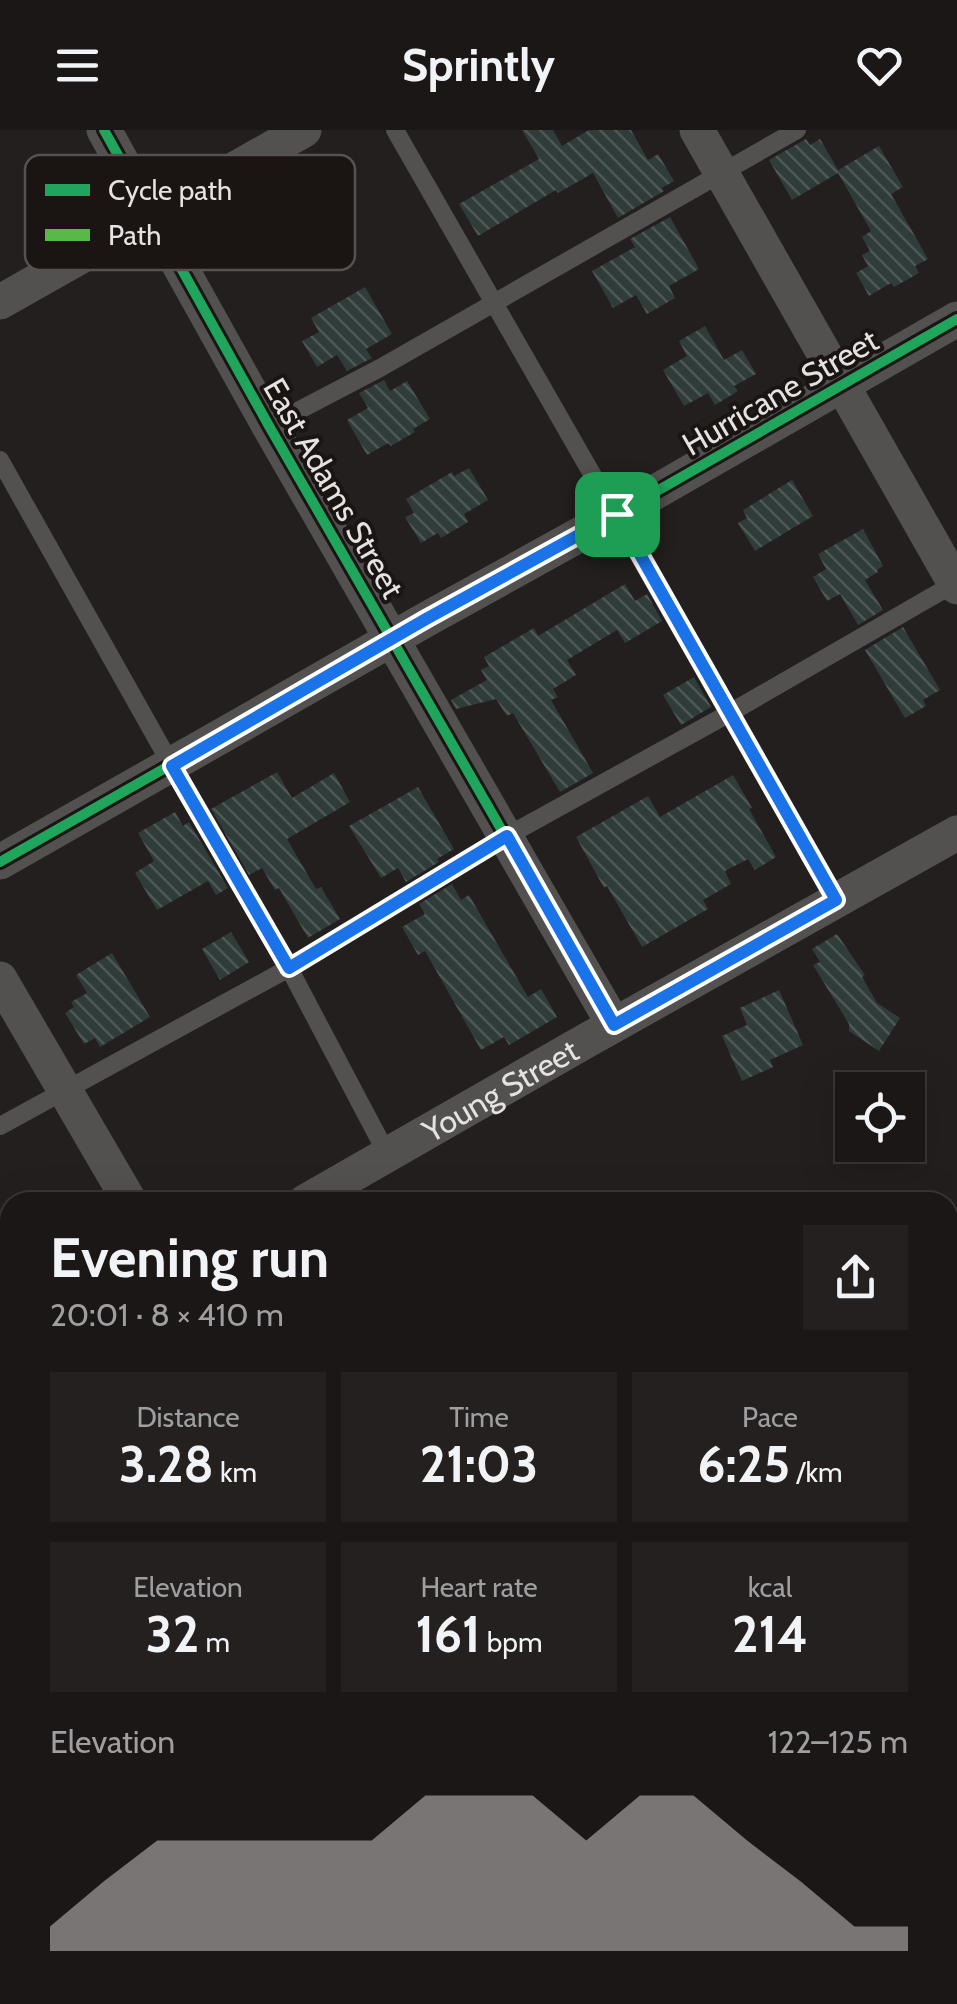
<!DOCTYPE html>
<meta charset="utf-8">
<style>
:root{--surface:#1a1716;--page:#23201f;--text:#f1f3f6;--muted:#9f9fa1;--line:#383635;--accent:#a19e9d}
body{margin:0;font-family:Cabin,sans-serif;background:var(--page);color:var(--text);height:100vh;display:flex;flex-direction:column;font-size:38px;white-space:nowrap}
*{box-sizing:border-box;margin:0}
p{font-size:32px;color:var(--muted)}
.icon{flex:none;width:55px;height:55px;fill:none;stroke:currentColor;stroke-width:2;stroke-linecap:round;stroke-linejoin:round}
.map{position:relative;flex:1;overflow:hidden}
.panel{position:absolute;left:0px;top:1062px;width:958px;height:812px;display:flex;flex-direction:column;background:var(--surface);border-radius:30px 30px 0 0;box-shadow:0 10px 40px #0002,0 0 0 2px var(--line)}
.panel>*{flex:none}
.controls{position:absolute;left:835px;top:942px;display:grid;gap:20px}
.controls a{display:grid;place-items:center;width:90px;height:90px;border-radius:0px;background:var(--surface);box-shadow:0 10px 40px #0002,0 0 0 2px var(--line);font-size:50px}
.pin{position:absolute;display:grid;place-items:center;width:85px;height:85px;color:#fff;margin:-42px;border-radius:20px;box-shadow:0 5px 15px #0006}
.round{display:grid;place-items:center;flex:none;width:105px;height:105px;border-radius:0px;background:var(--page)}
.overview{display:flex;align-items:center;justify-content:space-between;height:170px;padding:0 50px}
h1{font-size:55px;font-weight:700;line-height:75px}
.metrics{display:grid;grid-template-columns:repeat(3,1fr);gap:15px;height:170px;padding:10px 50px}
.metrics div{display:grid;align-content:center;border-radius:0px;background:var(--page);text-align:center}
.metrics b{font-size:50px;font-weight:700}
.metrics small{font-size:28px;font-weight:400}
.metrics p{font-size:28px}
.chart{height:280px;padding:20px 50px}
.chart p{display:flex;justify-content:space-between}
.chart svg{width:100%;height:180px;margin-top:10px;fill:var(--accent);opacity:.7}
header{display:flex;justify-content:space-between;align-items:center;height:130px;padding:0 50px;background:var(--surface);font-size:45px;font-weight:700}
.map>svg:first-child{display:block}
.green{fill:url(#green-dots)}
.lines{fill:none;stroke-linecap:round;stroke-linejoin:round}
.stream{stroke:#210403;stroke-width:9}
.building{fill:url(#building-back-hatch)}
.service{stroke:#525150;stroke-width:18}
.minor{stroke:#525150;stroke-width:35}
.quiet{stroke:#58b947;stroke-width:8;stroke-dasharray:15 8;stroke-linecap:butt}
.cycleway-casing{stroke:#1a1513;stroke-width:16}
.cycleway{stroke:#20a55d;stroke-width:10}
.route-casing{stroke:#fff;stroke-width:20}
.route{stroke:#1a73e8;stroke-width:12}
.labels{text-anchor:middle;dominant-baseline:central;stroke-width:8;stroke-linejoin:round;paint-order:stroke}
.street-label{font-size:32px;fill:#e6e2e1;stroke:#1a1513}
.key{fill:#1a1513;stroke:#575251;stroke-width:2.5}
.key-label{font-size:28px;fill:#e6e2e1}
</style>
<header><svg class="icon" aria-label="menu" viewBox="0 0 24 24"><path d="M4 6h16M4 12h16M4 18h16"/></svg>Sprintly<svg class="icon" aria-label="heart" viewBox="0 0 24 24"><path d="M12 20l-8-8c-3-5 5-10 8-4 3-6 11-1 8 4z"/></svg></header>
<div class="map">
<svg width="957" height="1874" viewBox="0 0 957 1874">
<defs>
<pattern id="green-dots" width="8" height="8" patternUnits="userSpaceOnUse" patternTransform="scale(2.5)"><rect width="8" height="8" fill="#4b1509"/><path d="M2 2h.1M6 6h.1" fill="none" stroke="#65372d" stroke-width="1.8" stroke-linecap="round"/></pattern>
<pattern id="building-back-hatch" width="6" height="6" patternUnits="userSpaceOnUse" patternTransform="scale(2.5)"><rect width="6" height="6" fill="#303c3a"/><path d="M-1 5l2 2M0 0l6 6M5-1l2 2" fill="none" stroke="#4e5856"/></pattern>
</defs>
<rect width="100%" height="100%" fill="#221f1e"/>
<!-- green -->
<path class="green" d="M10,1550V1644L0,1646V1552Z"/>
<g class="lines">
<!-- stream -->
<path class="stream" d="M0,1425L10,1424
M948,1555L957,1557"/>
</g>
<!-- building -->
<path class="building" d="M522,0H553L562,16L589,0H631L648,30L658,24L674,51L662,58L664,61L618,88L593,43L558,63L556,60L478,106L459,74L539,29Z
M806,9L810,15L820,9L838,40L879,16L903,57L891,64L928,129L915,136L919,143L894,157L891,153L869,166L856,143L868,136L862,125L870,121L862,107L871,101L838,43L792,70L769,30Z
M670,87L699,139L669,156L675,168L647,184L636,165L613,178L592,141L635,117L630,109Z
M365,157L392,204L366,219L372,228L347,241L337,225L317,237L302,211L319,202L311,188Z
M705,196L724,230L742,220L756,244L734,256L738,261L715,275L708,263L684,276L663,240L687,226L679,211Z
M384,250L390,261L407,251L430,289L413,299L415,302L391,316L388,313L367,325L347,290L368,278L359,263Z
M469,338L488,370L464,384L468,392L441,408L438,403L421,413L405,387L414,383L406,369L452,342L454,346Z
M792,350L813,386L755,421L738,393L747,388L743,380Z
M863,399L883,436L877,440L878,442L865,450L883,480L858,495L840,464L827,471L813,447L826,439L818,424Z
M625,454L635,471L647,464L662,491L625,513L617,500L567,530L576,545L553,559L558,567L551,570L593,643L560,662L513,583L507,586L496,569L456,579L451,570L487,550L481,540L489,536L484,527L534,498L538,506Z
M903,497L940,560L923,570L926,576L905,588L865,520Z
M694,547L711,577L681,595L663,565Z
M277,642L292,668L334,643L350,672L287,709L316,759L321,757L340,789L308,808L279,758L275,760L262,738L249,745L211,679Z
M733,645L752,678L749,679L776,727L755,740L748,729L725,741L731,754L703,770L708,779L642,817L607,756L604,758L576,707L648,666L660,687Z
M418,657L454,719L437,729L439,732L406,752L398,738L381,748L349,696Z
M175,682L183,696L189,692L228,758L216,765L208,751L157,780L135,743L154,731L138,703Z
M452,754L461,770L469,765L528,867L541,859L557,887L509,915L504,907L481,920L425,821L418,825L402,797L425,784L419,774Z
M231,802L249,832L220,850L202,819Z
M837,804L865,845L862,847L877,873L900,888L879,921L849,901V894L813,835L820,832L812,819Z
M112,823L150,887L100,917L95,908L84,914L65,883L74,877L71,872L87,863L76,845Z
M779,860L803,915L770,930L773,937L742,951L722,906L747,895L740,878Z"/>
<g class="lines">
<!-- service -->
<path class="service" d="M395,0L836,770
M269,296L380,238L797,0
M0,330L186,661L289,838L387,1024
M0,996L289,838L507,706L728,584L957,452
M0,1496L10,1495"/>
<!-- minor -->
<g class="minor">
<path d="M104,0L269,296L614,895"/>
<path d="M697,0L957,457"/>
<path d="M0,172L304,0"/>
<path d="M0,732L427,489L617,384L957,189"/>
<path d="M0,849L130,1072"/>
<path id="s1" d="M305,1072L582,913L957,703"/>
<path d="M546,1865L551,1874"/>
</g>
<!-- quiet -->
<path class="quiet" d="M0,1358H10"/>
<!-- cycleway casing -->
<g class="cycleway-casing">
<path id="cycleway" d="M104,0L269,296L614,895
M0,732L427,489L617,384L957,189"/>
</g>
<!-- cycleway -->
<use href="#cycleway" class="cycleway"/>
</g>
<g class="lines">
<!-- route casing -->
<g class="route-casing">
<path id="route" d="M617,384L836,770L614,895L507,706L289,838L172,636L426,489Z"/>
</g>
<!-- route -->
<use href="#route" class="route"/>
</g>
<g class="labels">
<!-- street labels -->
<g class="street-label">
<text transform="translate(780 262) rotate(-30)">Hurricane Street</text>
<text transform="translate(334 358) rotate(60)">East Adams Street</text>
<text stroke="none"><textPath href="#s1" startOffset="225">Young Street</textPath></text>
</g>
</g>
<!-- legend -->
<rect x="25" y="25" width="330" height="115" rx="15" class="key"/>
<rect x="45" y="54" width="45" height="12" fill="#20a55d"/>
<rect x="45" y="99" width="45" height="12" fill="#58b947"/>
<g class="key-label">
<text x="108" y="70">Cycle path</text>
<text x="108" y="115">Path</text>
</g>
</svg>
<div class="controls">
<a><svg class="icon" aria-label="locate" viewBox="0 0 24 24"><circle cx="12" cy="12" r="6"/><path d="M12 2v4M12 18v4M2 12h4M18 12h4"/></svg></a>
</div>
<div class="pin" style="left:617px;top:384px;background:#1e9e55"><svg class="icon" aria-label="arrive" viewBox="0 0 24 24"><path d="M6 21V4h12l-3 4 3 4H6"/></svg></div>
<section class="panel">
<div class="overview"><div><h1>Evening run</h1><p>20:01 · 8 × 410 m</p></div><a class="round"><svg class="icon" aria-label="share" viewBox="0 0 24 24"><path d="M12 15V3M7 8l5-5 5 5M5 13v7h14v-7"/></svg></a></div>
<div class="metrics">
<div><p>Distance</p><b>3.28<small> km</small></b></div>
<div><p>Time</p><b>21:03</b></div>
<div><p>Pace</p><b>6:25<small> /km</small></b></div>
</div>
<div class="metrics">
<div><p>Elevation</p><b>32<small> m</small></b></div>
<div><p>Heart rate</p><b>161<small> bpm</small></b></div>
<div><p>kcal</p><b>214</b></div>
</div>
<div class="chart"><p><span>Elevation</span>122–125 m</p>
<svg viewBox="0 0 160 44" preserveAspectRatio="none"><path d="M0 44V38L10 27L20 17L30 17L40 17L50 17L60 17L70 6L80 6L90 6L100 17L110 6L120 6L130 17L140 27L150 38L160 38V44z"/></svg>
</div>
</section>
</div>
